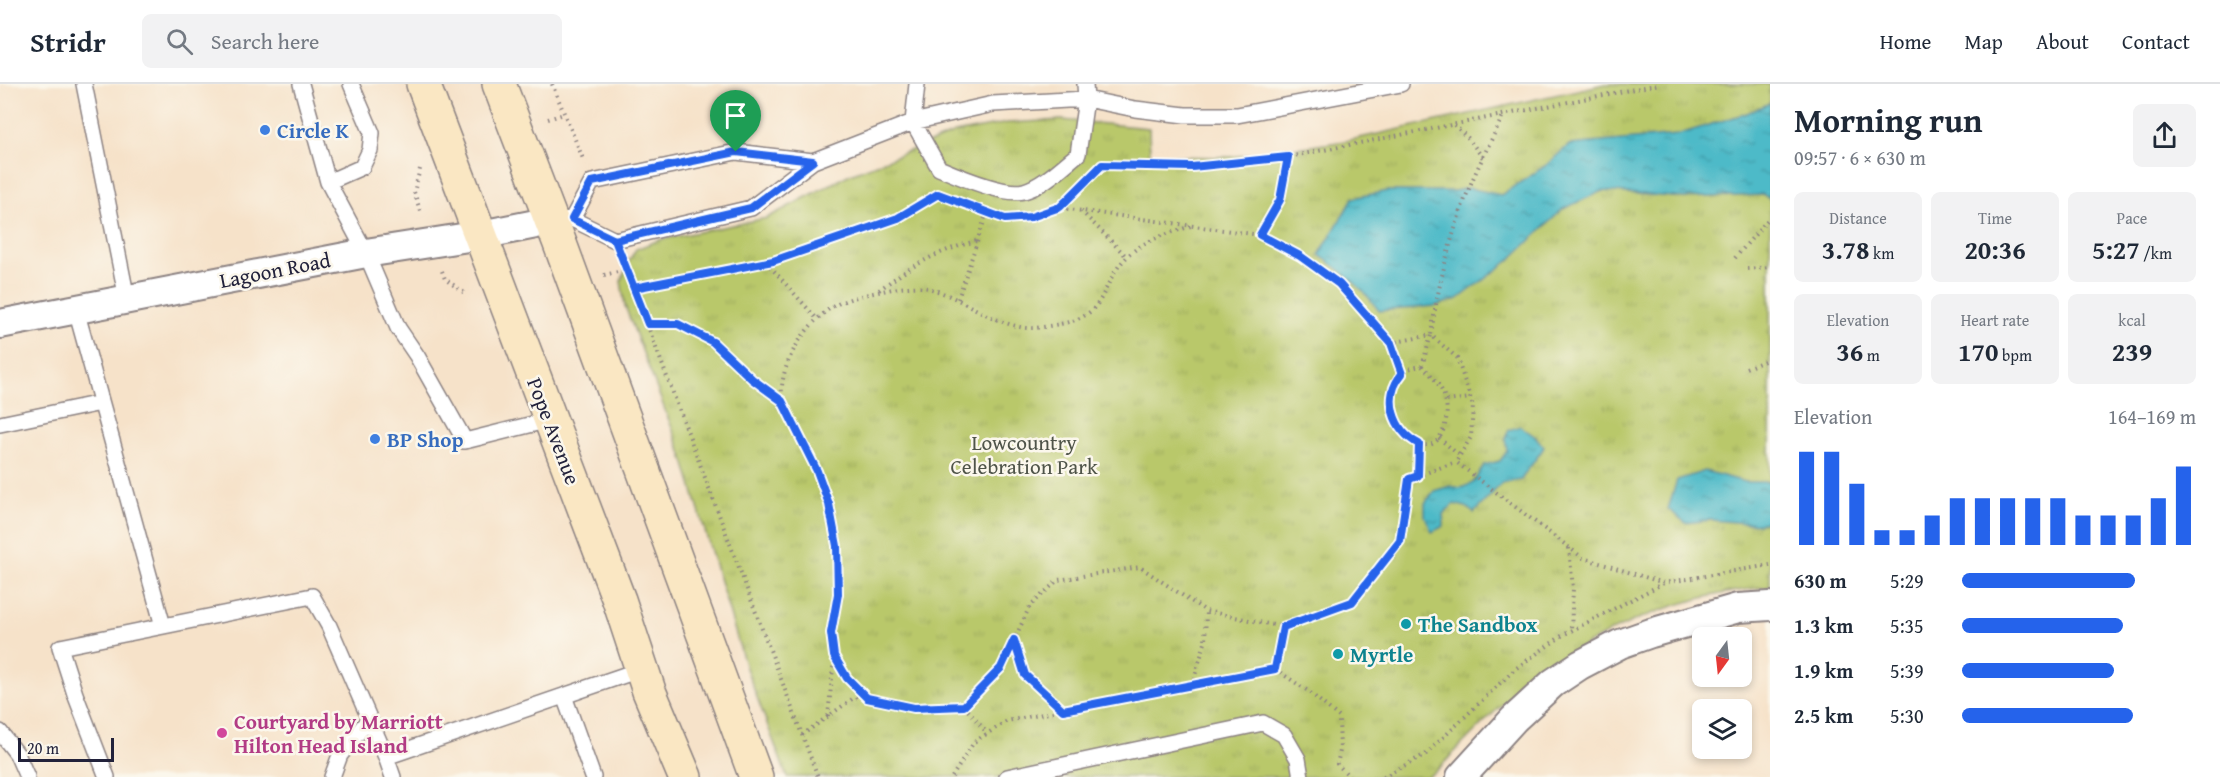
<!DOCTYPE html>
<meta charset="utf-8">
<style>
:root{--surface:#fff;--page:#f2f2f3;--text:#1f2937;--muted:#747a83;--line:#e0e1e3;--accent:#2563eb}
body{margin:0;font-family:"Gentium Book Plus",serif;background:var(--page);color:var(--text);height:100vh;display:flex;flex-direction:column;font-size:22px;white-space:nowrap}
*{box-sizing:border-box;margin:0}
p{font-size:20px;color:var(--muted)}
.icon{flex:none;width:33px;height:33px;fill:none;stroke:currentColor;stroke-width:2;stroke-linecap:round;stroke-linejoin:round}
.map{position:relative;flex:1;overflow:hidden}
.panel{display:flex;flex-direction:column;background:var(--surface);width:450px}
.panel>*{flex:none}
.needle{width:39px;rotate:195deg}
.controls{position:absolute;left:1692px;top:543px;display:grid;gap:12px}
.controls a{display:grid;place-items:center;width:60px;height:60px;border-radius:9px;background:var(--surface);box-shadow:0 3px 9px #0003;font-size:30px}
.scale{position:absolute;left:18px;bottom:15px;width:96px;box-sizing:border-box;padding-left:6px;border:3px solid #22223b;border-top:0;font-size:16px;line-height:21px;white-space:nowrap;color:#22223b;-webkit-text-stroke:4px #fbf7ec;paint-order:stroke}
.pin{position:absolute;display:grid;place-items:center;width:51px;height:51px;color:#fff;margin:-62px -26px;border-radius:50% 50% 50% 0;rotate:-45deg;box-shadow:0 0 6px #0007}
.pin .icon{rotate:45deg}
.round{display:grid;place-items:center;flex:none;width:63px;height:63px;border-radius:9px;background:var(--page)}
.head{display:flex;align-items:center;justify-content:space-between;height:102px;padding:0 24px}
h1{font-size:33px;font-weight:600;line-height:45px}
.stats{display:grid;grid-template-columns:repeat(3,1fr);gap:9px;height:102px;padding:6px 24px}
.stats div{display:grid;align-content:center;border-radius:9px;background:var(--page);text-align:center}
.stats b{font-size:26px;font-weight:600}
.stats small{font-size:16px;font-weight:400}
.stats p{font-size:16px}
.chart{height:168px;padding:12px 24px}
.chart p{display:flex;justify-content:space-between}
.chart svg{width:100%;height:108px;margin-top:6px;stroke:var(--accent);stroke-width:6}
ul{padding:0 24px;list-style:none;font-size:20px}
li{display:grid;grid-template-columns:96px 72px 1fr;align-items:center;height:45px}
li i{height:15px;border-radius:8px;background:var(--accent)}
header{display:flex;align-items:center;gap:36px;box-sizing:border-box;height:84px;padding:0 30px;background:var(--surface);border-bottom:2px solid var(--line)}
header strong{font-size:28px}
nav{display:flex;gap:33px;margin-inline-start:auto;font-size:21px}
.search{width:420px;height:54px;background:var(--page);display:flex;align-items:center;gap:15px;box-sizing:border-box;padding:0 21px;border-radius:9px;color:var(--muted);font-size:22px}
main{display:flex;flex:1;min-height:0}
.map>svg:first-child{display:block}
.park{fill:url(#park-tufts);stroke:#6e7553;stroke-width:1.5}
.water{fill:url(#water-ripples);stroke:#386e82;stroke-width:1.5}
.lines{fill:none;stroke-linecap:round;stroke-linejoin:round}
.service-casing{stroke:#8c8282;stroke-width:18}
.minor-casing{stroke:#8c8282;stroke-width:32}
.secondary-casing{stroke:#8c8282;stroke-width:36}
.path{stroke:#8c8282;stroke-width:4;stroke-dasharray:1.5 4.5;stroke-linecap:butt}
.service{stroke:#fff;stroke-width:15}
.minor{stroke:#fff;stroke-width:28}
.secondary{stroke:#fae7c3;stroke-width:33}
.route-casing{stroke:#fff;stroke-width:12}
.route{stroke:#2563eb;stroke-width:8}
.shop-dot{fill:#3f7fe0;stroke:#fbf7ec;stroke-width:2}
.culture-dot{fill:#0f9aa8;stroke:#fbf7ec;stroke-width:2}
.hotel-dot{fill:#d1479c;stroke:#fbf7ec;stroke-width:2}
.labels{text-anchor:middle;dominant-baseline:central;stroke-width:5;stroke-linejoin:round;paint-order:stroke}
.shop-label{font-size:21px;font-weight:bold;fill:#366cbe;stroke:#fbf7ec;text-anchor:start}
.street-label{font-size:21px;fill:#22223b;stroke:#fbf7ec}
.park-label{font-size:21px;fill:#4f5449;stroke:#fbf7ec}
.culture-label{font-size:21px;font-weight:bold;fill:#0d838f;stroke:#fbf7ec;text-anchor:start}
.hotel-label{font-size:21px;font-weight:bold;fill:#b23c85;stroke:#fbf7ec;text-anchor:start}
</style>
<header>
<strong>Stridr</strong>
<div class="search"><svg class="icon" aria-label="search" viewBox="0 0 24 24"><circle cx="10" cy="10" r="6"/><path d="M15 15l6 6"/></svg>Search here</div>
<nav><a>Home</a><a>Map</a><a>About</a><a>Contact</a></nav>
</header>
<main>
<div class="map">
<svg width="1770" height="693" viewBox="0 0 1770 693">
<defs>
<pattern id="park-tufts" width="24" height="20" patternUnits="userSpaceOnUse" patternTransform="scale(1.5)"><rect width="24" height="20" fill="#b9c86b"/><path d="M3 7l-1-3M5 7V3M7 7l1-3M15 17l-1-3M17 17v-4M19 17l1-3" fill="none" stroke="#9fac5e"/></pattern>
<pattern id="water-ripples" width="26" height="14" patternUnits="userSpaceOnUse" patternTransform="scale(1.5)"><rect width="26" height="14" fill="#4dbac8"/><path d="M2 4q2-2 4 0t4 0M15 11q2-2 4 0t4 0" fill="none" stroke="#4097a4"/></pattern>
</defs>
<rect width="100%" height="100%" fill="#fbf7ec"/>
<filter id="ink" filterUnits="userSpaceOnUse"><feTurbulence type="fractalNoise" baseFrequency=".0167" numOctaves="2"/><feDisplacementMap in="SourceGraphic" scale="12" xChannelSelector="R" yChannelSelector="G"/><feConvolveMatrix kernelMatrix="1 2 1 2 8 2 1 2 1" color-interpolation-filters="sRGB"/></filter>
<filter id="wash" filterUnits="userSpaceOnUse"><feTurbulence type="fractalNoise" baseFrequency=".008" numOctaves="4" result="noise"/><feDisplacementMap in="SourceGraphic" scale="24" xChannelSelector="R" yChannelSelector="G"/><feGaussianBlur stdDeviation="1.35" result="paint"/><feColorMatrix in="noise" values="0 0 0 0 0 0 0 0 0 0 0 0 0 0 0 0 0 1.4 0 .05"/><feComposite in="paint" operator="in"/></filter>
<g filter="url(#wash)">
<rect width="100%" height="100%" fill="#f6e2c9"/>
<!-- park -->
<path class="park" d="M1605,0H1770V503C1672,511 1584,552 1509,615C1483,637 1459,664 1434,689L1426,693H787L746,584L682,370L625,222L621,197L630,175L636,165L659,156L767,134L848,91L955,49L1007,39L1062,36L1149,44L1150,72L1231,73L1346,57Z"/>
<!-- water -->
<path class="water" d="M1770,19V116L1764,111L1684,114L1602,107L1563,125L1511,175L1458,215L1435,222L1379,227C1363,204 1343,187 1319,171L1353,114L1387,107H1454L1469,104L1501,111L1545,82L1569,61L1677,51L1747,29Z
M1520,342L1536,353L1544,363C1537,375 1528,384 1521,396L1502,399L1474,429L1466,423L1454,420L1443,430L1444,442L1432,448L1425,432V419L1434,407L1450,402L1461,404L1473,399L1484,381L1500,377L1507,367L1505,354L1509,346Z
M1705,387L1745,398H1770V437L1759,440L1710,436L1686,439L1668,425L1677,396Z"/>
</g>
<g filter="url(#ink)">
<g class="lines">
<!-- service casing -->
<g class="service-casing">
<path id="service" d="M84,0L127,215
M301,0L328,98L366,169L398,244L417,272L465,357L549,336
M917,0L913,38L939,84C958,92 1004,112 1024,107C1043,102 1063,82 1078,70L1086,15L1085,0
M813,77L913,38L993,20L1086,15L1135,25L1185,31H1237L1401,0
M328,98L362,83L370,66L372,49L351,0
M551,137L572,135L615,156L751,124L813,77L736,68L592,98L572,135
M76,226L163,542
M0,340L101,319
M564,612L593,693
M0,648L17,670L27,693
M386,673L393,693
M107,693L75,610L60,563L312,512L329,542L386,673L642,585
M332,693L340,671L369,635
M1007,693L1263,639L1284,651L1298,675L1301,693"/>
</g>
<!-- minor casing -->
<g class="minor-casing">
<path id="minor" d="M0,240L366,169L481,151L551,137
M1461,693L1514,635L1553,599L1580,581L1620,560L1651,549L1738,524L1770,522"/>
</g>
<!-- secondary casing -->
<g class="secondary-casing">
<path id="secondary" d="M423,0L619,516L649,607L685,693
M499,0L559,157L756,693"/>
</g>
<!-- path -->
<path class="path" d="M552,0L584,77
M548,35L564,30
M1454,41L1468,54L1483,74
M1099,83L1102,81L1192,83L1288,73L1660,0
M420,85L414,108L421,129
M1061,124L1260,151L1300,172L1339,200L1391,259L1431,251C1438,201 1450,154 1468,107C1478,81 1492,56 1503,31
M1081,127L1127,173
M993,131C1012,138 1041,134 1059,124C1068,119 1076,107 1084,99
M1260,151L1280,116L1288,73
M1735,174L1770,133
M766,178L818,236
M624,179L818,693
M1747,185L1770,183
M442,187L445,195L466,210
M604,191L627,186
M634,204L773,177L898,133L938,110
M879,206C910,182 938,167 976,157
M958,215L987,128
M648,240H678L713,258L752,295L781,316
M1391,259L1402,290
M1422,282L1431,251L1457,274L1473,322L1471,353L1456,378L1583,474L1664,499L1770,481
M1422,282C1442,300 1453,320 1443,347C1441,352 1437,358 1432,360C1416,366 1398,347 1393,333C1391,326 1391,313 1393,306C1398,289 1405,284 1422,282Z
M1746,284L1770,275
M1447,317L1470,314
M1439,354L1460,372
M1418,392L1419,360
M1569,464L1573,504L1571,547
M1014,556L1025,591L1063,626
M1275,585L1283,543
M1192,601L1205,559L1206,527
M867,614C855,602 839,588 834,571C828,550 837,529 838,508C839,482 836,457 831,432C825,400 809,373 795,344C791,336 782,324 782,315C779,283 800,249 824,229C840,215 864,211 883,207C896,204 915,201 928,204C961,213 987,236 1020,243C1031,246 1049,242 1060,240C1110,231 1098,201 1127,173C1144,155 1169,150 1191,142
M964,622L987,649
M828,632L834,574
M802,651L855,613L914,624L964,622L1001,584L1030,522L1058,496L1140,483L1206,527L1283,543L1352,518L1400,457L1409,395L1456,378
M952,693L974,658L1007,637L1275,585L1308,607L1339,633L1340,667L1337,680L1350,693
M1383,693L1426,670L1515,585L1563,551L1664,499"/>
<!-- service -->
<use href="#service" class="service"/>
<!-- minor -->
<use href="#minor" class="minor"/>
<!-- secondary -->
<use href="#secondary" class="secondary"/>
</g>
</g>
<g class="lines" filter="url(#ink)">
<!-- route casing -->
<g class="route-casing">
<path id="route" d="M736,68L592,98L572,135L615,156L648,240H678L713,258L752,295L782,317L817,387L829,420L837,462L838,510L831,549L834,572L847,594L867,614L914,624L964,622L1001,584L1014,556L1025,591L1063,626L1275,585L1283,543L1352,518L1400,457L1409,395L1418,392L1419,360C1393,347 1382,313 1402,290L1391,259L1339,200L1300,172L1260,151L1280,116L1288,73L1192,83L1102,81L1060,123L1031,133L1005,135L938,110L898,134L773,177L634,204L615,156L751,124L813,77L736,68"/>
</g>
<!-- route -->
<use href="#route" class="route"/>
</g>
<!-- markers -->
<g class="shop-dot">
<circle cx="265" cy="46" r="6"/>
<circle cx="375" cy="355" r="6"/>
</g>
<g class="culture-dot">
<circle cx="1406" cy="540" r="6"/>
<circle cx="1338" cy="570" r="6"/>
</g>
<circle class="hotel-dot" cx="222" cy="649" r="6"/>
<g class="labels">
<!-- shop labels -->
<g class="shop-label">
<text x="277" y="46">Circle K</text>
<text x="387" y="355">BP Shop</text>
</g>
<!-- street labels -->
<g class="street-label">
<text transform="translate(275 186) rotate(-11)">Lagoon Road</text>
<text transform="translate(554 347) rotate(69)">Pope Avenue</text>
</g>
<!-- park labels -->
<g class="park-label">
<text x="1024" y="358">Lowcountry<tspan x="1024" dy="24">Celebration Park</tspan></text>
</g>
<!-- culture labels -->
<g class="culture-label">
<text x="1418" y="540">The Sandbox</text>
<text x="1350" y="570">Myrtle</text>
</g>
<!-- hotel labels -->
<g class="hotel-label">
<text x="234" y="637">Courtyard by Marriott<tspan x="234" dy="24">Hilton Head Island</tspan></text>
</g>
</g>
</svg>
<div class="controls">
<a><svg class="needle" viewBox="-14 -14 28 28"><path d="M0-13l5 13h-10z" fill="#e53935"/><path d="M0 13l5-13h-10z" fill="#747a83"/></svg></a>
<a><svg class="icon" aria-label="layers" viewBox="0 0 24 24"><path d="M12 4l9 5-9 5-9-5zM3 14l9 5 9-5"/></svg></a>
</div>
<div class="scale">20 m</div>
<div class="pin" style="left:736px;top:68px;background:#1e9e55"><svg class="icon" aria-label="arrive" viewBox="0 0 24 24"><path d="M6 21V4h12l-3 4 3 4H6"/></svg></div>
</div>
<section class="panel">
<div class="head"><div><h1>Morning run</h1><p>09:57 · 6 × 630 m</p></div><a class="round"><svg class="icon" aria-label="share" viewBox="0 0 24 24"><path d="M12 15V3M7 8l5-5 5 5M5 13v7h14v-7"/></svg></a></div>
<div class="stats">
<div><p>Distance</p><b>3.78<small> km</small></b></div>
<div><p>Time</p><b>20:36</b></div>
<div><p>Pace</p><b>5:27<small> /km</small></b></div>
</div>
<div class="stats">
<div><p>Elevation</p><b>36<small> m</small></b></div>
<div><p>Heart rate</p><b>170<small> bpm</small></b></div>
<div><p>kcal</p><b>239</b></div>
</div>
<div class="chart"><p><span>Elevation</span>164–169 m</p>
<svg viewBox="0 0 160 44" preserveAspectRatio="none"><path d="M5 44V6M15 44V6M25 44V19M35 44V38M45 44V38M55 44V32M65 44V25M75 44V25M85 44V25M95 44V25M105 44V25M115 44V32M125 44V32M135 44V32M145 44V25M155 44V12"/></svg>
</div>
<ul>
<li><b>630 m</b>5:29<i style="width:74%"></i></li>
<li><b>1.3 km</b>5:35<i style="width:69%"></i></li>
<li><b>1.9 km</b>5:39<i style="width:65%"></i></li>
<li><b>2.5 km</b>5:30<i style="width:73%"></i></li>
</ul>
</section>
</main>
